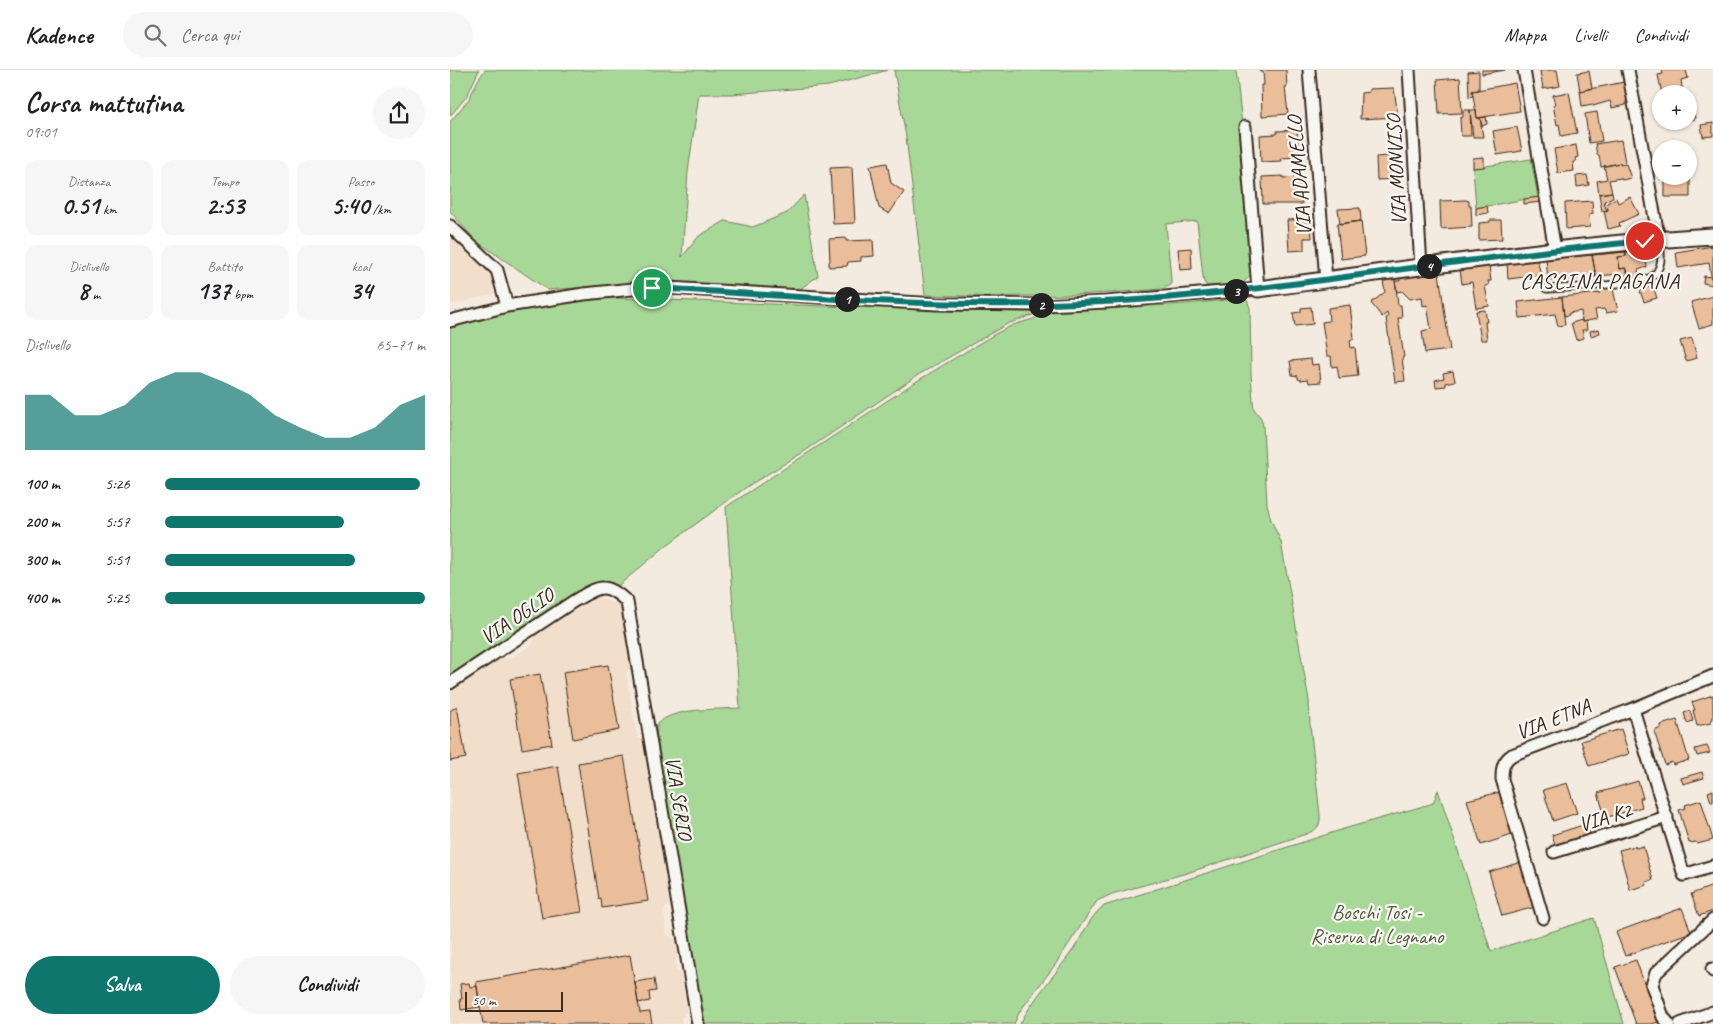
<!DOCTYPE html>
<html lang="it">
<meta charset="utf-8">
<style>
:root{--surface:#fff;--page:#f6f6f6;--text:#202124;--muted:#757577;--line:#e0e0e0;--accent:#0f766e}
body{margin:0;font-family:Caveat,sans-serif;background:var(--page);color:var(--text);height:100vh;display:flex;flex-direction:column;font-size:19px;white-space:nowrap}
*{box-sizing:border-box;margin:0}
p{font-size:16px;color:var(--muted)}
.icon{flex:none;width:28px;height:28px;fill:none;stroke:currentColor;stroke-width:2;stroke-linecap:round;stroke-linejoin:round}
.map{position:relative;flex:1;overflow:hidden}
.panel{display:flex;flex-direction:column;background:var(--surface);width:450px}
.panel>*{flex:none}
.controls{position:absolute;left:1202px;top:15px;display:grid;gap:10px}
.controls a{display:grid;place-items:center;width:45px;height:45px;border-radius:50%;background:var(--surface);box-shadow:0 1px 4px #0004;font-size:25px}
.scale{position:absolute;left:15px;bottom:12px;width:98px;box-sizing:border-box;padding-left:5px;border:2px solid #3b2a1e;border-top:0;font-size:14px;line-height:18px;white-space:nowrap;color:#3b2a1e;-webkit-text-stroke:4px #f6f6f2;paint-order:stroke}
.pin{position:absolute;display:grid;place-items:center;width:42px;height:42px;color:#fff;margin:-21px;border:2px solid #fff;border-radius:50%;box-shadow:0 1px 5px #0007}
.km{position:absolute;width:25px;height:25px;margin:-12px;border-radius:50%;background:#222;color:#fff;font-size:14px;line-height:25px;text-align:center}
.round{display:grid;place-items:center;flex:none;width:52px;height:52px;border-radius:26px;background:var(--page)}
.summary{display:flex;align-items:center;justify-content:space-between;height:85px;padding:0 25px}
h1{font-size:28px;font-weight:700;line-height:38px}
.figures{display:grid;grid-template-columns:repeat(3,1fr);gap:8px;height:85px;padding:5px 25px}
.figures div{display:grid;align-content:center;border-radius:12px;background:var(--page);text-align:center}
.figures b{font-size:25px;font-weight:700}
.figures small{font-size:14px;font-weight:400}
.figures p{font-size:14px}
.chart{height:140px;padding:10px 25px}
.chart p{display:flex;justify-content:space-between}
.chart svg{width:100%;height:90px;margin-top:5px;fill:var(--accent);opacity:.7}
.button{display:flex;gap:10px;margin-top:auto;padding:10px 25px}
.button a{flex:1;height:58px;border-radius:30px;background:var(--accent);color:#fff;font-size:20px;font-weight:700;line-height:58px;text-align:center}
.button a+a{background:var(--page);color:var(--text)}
ul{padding:0 25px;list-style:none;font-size:16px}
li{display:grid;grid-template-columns:80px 60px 1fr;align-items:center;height:38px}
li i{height:12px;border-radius:6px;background:var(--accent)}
header{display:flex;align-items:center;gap:30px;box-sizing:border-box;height:70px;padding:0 25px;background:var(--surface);border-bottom:1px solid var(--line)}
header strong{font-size:24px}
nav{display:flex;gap:28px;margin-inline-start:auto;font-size:18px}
.search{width:350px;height:45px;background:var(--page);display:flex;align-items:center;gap:12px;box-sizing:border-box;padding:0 18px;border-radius:28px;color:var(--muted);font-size:19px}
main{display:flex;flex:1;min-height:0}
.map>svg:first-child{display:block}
.built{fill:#f1decb}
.green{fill:#a8d898;stroke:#72815b}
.building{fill:#eabe9a;stroke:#3b2a1e}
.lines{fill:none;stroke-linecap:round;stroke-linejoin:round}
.service-casing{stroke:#3b2a1e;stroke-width:9}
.minor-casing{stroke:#3b2a1e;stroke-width:15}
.tertiary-casing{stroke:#3b2a1e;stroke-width:19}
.service{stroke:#f6f6f2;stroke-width:5.5}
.minor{stroke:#f6f6f2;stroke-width:11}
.tertiary{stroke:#f6f6f2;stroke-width:15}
.route-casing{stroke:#fff;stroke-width:10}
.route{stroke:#0f766e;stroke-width:6}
.labels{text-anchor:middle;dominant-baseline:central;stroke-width:4.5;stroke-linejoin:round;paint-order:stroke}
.street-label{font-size:21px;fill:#3b2a1e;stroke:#f6f6f2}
.park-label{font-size:21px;fill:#56563c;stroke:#f6f6f2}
.neighbourhood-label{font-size:22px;letter-spacing:1px;fill:#3b2a1e;stroke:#f6f6f2}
</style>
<header>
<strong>Kadence</strong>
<div class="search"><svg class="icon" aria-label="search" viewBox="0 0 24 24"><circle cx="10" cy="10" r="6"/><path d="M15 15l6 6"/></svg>Cerca qui</div>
<nav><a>Mappa</a><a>Livelli</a><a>Condividi</a></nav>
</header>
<main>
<section class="panel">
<div class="summary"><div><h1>Corsa mattutina</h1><p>09:01</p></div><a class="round"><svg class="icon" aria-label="share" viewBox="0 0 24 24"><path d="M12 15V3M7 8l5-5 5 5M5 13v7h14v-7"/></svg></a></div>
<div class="figures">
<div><p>Distanza</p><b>0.51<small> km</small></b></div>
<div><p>Tempo</p><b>2:53</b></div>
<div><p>Passo</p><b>5:40<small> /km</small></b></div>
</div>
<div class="figures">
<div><p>Dislivello</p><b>8<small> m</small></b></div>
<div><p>Battito</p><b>137<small> bpm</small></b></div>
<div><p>kcal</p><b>34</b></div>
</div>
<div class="chart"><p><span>Dislivello</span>65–71 m</p>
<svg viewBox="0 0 160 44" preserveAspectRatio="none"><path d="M0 44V17L10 17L20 27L30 27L40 22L50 11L60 6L70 6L80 11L90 17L100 27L110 33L120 38L130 38L140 33L150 22L160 17V44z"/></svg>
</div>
<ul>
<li><b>100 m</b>5:26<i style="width:98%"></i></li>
<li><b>200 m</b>5:57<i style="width:69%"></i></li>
<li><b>300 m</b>5:51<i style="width:73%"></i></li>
<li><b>400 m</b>5:25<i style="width:100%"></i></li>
</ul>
<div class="button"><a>Salva</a><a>Condividi</a></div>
</section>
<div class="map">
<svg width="1263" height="954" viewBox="0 0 1263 954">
<rect width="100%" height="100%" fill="#f4ebe0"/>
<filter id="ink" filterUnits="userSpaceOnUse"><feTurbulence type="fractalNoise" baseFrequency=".02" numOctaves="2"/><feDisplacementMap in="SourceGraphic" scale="10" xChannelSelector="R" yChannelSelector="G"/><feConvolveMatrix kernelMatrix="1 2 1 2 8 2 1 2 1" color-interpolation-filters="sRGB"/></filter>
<g filter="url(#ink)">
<!-- built -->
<path class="built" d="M4,169L44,204V224L0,235V170Z
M148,527L170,535L181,599L176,603L187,667L192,669L219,834L214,841L216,864L225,869L228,886L225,891L226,901L231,904L237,942L234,943V946L231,947L232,954H1L0,621L51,587L59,589L83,574L84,566Z"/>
<!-- green -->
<path class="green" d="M0,0H29L17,26L0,46Z
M35,0H438L379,16L282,24H249L238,102L232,187L249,166L275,151L303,157L337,143L354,125L368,206L350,219L180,214L98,220L25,170L0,141V52L19,29L28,10Z
M444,0H786L792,55L802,201L800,206L792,214L757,216L754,212L753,207L747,151L716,154L721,209V215L712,219C633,226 554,228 475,225L456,67Z
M1081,89L1088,127L1026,138L1023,98Z
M164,228L506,241L585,242L583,245L557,254L468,305L352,383L298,416L217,475L169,515L95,553L0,609V256C54,242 109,230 164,228Z
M786,229L797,230L800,238L801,304L803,331L804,339L811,348L813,356L817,434L821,450L831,472L859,630L860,654L870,745C871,757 866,760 856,764L737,803L662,824L647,831L605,895L570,941L564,954H253L206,680L207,654C224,637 266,640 290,638L276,437L467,311L545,264L563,255L583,249L596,242L736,234Z
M988,720L1041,881L1144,848L1174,954H570C584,927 605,905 623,880C632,867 641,844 654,836L897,758L977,735L983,733Z"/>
<!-- building -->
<path class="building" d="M809,0H836L837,17H835L838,44L812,46L811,15H814L813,2H810Z
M1032,0H1055L1032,4Z
M1094,0H1107L1110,16L1093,19L1090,1Z
M1212,0H1236L1238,8L1231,10L1233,24H1212L1208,5L1213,4Z
M1029,1V20L1022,21L1023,26L1019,27L1018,2Z
M1139,1L1142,18L1130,21L1127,3Z
M1010,8L1012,43L989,44L987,10Z
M1174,12L1177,30L1176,31V35L1162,38L1160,31L1143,36V34L1132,36L1130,21Z
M1065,13L1070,41L1027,48L1022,21Z
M944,18L948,47L910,49L911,23L919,22V19Z
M1119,22L1127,63L1111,66L1109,54L1107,55L1103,35H1105L1103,25Z
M1240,23L1245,49L1239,50L1238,24Z
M1013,40H1020L1021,66H1011L1010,48L1013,47Z
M1020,40H1026L1027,48H1030L1033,67H1023Z
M1147,42L1152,71L1139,73L1135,44Z
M1036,47L1037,54L1032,56L1030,48Z
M1263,53V66L1253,67L1251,55Z
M1067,57L1072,81L1047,85L1043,61Z
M847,60L849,87L831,88L832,91L811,92L810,65L827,64V61Z
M1171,70L1175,92L1151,97L1149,85H1147L1145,74Z
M1126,75L1128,87L1125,88L1126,91L1123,92L1124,101L1108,103L1104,79Z
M1215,77L1242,78V93H1239V79H1215Z
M950,85L951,109L927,110L926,87Z
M1034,87V97L1023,98V88Z
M437,93L441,113L454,122L439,144L429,138L420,96Z
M1170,93V95L1176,94L1181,108L1172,110L1171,108L1159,110L1162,122L1149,124L1147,111L1157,109L1154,96Z
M402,97L405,153L383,154L380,98Z
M1137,105L1139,115L1127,117L1126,106Z
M833,106V108L850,107L852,134H813L812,107Z
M1215,106L1240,107V127H1215Z
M1162,122L1163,127L1154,131L1156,139L1158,140L1152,141L1149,124Z
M1090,127L1091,132L1074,134V129Z
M1180,127L1189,144L1169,153L1170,156L1158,159L1154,141L1158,140L1157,133L1166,128L1168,133Z
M1016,130L1019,131V136H1021L1022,157L991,159L990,131Z
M1142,131L1143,144L1139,145L1140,157L1116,159L1115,133Z
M1037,136L1038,143L1026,145V138Z
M910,138L911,151L890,154L888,139Z
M861,149L862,168H854V180L839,181L837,150Z
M1040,150H1051L1052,169L1029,170V153L1040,152Z
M911,151L915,186L891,189L887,154Z
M396,168V171L423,170L424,186L411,187V191L398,192L397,196L379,197V192L380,191L379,169Z
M1263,176V217L1259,193L1228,198L1226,182Z
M741,178L742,199L730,200L728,179Z
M1193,180L1195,181L1197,197L1188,200L1189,208L1179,209L1177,199L1176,198L1170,199L1168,187L1176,186V182Z
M1176,182V186L1168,187L1170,199L1176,198L1178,206H1171V204L1146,206L1142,185Z
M1142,185L1146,207L1098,211L1096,188Z
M1087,189L1091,205L1058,209L1057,193Z
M1039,196L1041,211H1038L1039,215L1035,216L1039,236L1026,238L1022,212L1012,214L1010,199Z
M989,203L1000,280L975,283L972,261L981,259L977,235L973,236L972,227L960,229L952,221L947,222L945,211H950V208Z
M1254,206L1261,207L1263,215L1253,213Z
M945,209L948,235H951L952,248H948L954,287L952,288L955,311L945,312L936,248L938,247L937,243L932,247L921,233L935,222L933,211Z
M1162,215L1168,241L1156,243L1154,239L1145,240L1147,249L1132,252L1131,241L1119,243V245L1114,246L1112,227L1150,223L1149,218Z
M1201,216H1203L1207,228L1194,232L1190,221Z
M1263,226V254L1249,258L1241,232Z
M1112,227L1115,255L1108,256L1105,244L1070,248L1068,232Z
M900,235L904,269L900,270L901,278L905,277L908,306L889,308L887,296L882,297L881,286H877L872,252L879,251L878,238Z
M861,237L863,254L845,256L843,243L851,242V238Z
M1035,240L1037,252H1035L1037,270H1031L1026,241Z
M1132,250V252L1136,251L1137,260H1132L1134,268L1126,270L1121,253Z
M1149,259L1150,263L1141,266L1140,261Z
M1242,268L1247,288L1236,291L1230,271Z
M861,289L862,295L869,294L871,312L859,313L858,309L851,310L848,309V306L842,305L840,291Z
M1003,301L1005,311L996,313V316L986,317L985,310L994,308L993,303Z
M158,595L169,660L123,669L113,602Z
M90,604L102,674L72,679L60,609Z
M1263,625V649L1261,650V653L1247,656L1243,640H1245L1242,632Z
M7,636L16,688L0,691V641Z
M1240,641L1243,651L1237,653L1234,643Z
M1227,650L1239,690L1223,695L1222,692L1215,695L1204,661L1211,658V655Z
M1171,659L1179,684L1139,696L1131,671Z
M1257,676L1260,683L1247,686L1245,679Z
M174,686L198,831L152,838L151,828L149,829L128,693Z
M108,696L132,842L92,848L68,703Z
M1252,702L1254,708L1233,714L1231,708Z
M1188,711L1193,728H1190L1192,737L1158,747L1156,739L1153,740L1148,723Z
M1117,713L1127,743L1103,751L1093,720Z
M1263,720V732H1261L1258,722Z
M1050,722L1062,765L1031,775L1017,730Z
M1251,730L1263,770L1247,774L1246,772L1239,773L1229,740L1236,738L1235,735Z
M1136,754L1140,764L1105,775L1102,765Z
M1185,776L1186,778L1193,776L1203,810L1196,812L1197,815L1180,820L1169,780Z
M1071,792L1085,837L1052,846L1039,802Z
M1263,816V841L1249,846L1241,824Z
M1232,838L1241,862L1175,886L1166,862Z
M180,885L190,943L200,942L202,954H33L26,912Z
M1186,890L1208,952L1202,954H1186L1165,897Z
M204,909L206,921L199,922L200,931L188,933L185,912Z
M19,913L20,917L27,916L30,937L11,940L10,929H12L10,914Z"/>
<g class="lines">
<!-- service casing -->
<g class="service-casing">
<path id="service" d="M1096,219C1115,218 1194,215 1204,205C1213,196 1212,183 1209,172"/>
</g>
<!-- minor casing -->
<g class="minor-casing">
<path id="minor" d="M859,0L876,210
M959,0L971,197
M1074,0L1105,180
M1178,0L1209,170
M0,156L47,200L57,236
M0,251L57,236L134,224L202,217L487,234L595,235L656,232L808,219L795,57
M0,613L124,531C148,517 155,510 177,532L248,954
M1183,639L1234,805L1263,796
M1104,782L1217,747
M1093,848L1052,709C1052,698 1053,691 1062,685L1183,639L1263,606
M1262,899L1263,901
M1219,954L1213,947L1202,915L1206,903L1263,850
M1230,954L1263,942"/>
</g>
<!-- tertiary casing -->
<g class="tertiary-casing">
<path id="tertiary" d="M808,219C959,199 1110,175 1263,166"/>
</g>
<!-- service -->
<use href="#service" class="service"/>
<!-- minor -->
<use href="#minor" class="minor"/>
<!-- tertiary -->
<use href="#tertiary" class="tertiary"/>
</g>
</g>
<g class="lines" filter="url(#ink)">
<!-- route casing -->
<g class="route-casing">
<path id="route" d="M202,218C352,226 502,240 652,232C756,227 858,212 961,198C1039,188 1117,178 1195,171"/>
</g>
<!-- route -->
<use href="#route" class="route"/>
</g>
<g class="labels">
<!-- street labels -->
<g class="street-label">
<text transform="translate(946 100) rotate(-93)">VIA MONVISO</text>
<text transform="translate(849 106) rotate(-95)">VIA ADAMELLO</text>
<text transform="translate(67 546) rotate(-34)">VIA OGLIO</text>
<text transform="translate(1103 649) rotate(-21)">VIA ETNA</text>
<text transform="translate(229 728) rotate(81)">VIA SERIO</text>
<text transform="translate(1155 747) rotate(-17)">VIA K2</text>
</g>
<!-- park labels -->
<g class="park-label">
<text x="927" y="842">Boschi Tosi -<tspan x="927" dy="24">Riserva di Legnano</tspan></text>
</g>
<!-- neighbourhood labels -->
<g class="neighbourhood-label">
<text x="1150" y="211">CASCINA PAGANA</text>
</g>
</g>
</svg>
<div class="controls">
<a>+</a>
<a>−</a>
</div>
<div class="scale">50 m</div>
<div class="pin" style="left:202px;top:218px;background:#1e9e55"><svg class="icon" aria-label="arrive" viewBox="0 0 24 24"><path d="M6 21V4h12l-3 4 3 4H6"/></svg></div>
<div class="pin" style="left:1195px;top:171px;background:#d93025"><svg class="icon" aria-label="check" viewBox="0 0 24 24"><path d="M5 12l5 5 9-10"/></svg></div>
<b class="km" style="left:397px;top:229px">1</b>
<b class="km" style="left:591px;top:235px">2</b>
<b class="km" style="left:786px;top:221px">3</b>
<b class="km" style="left:979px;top:196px">4</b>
</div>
</main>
